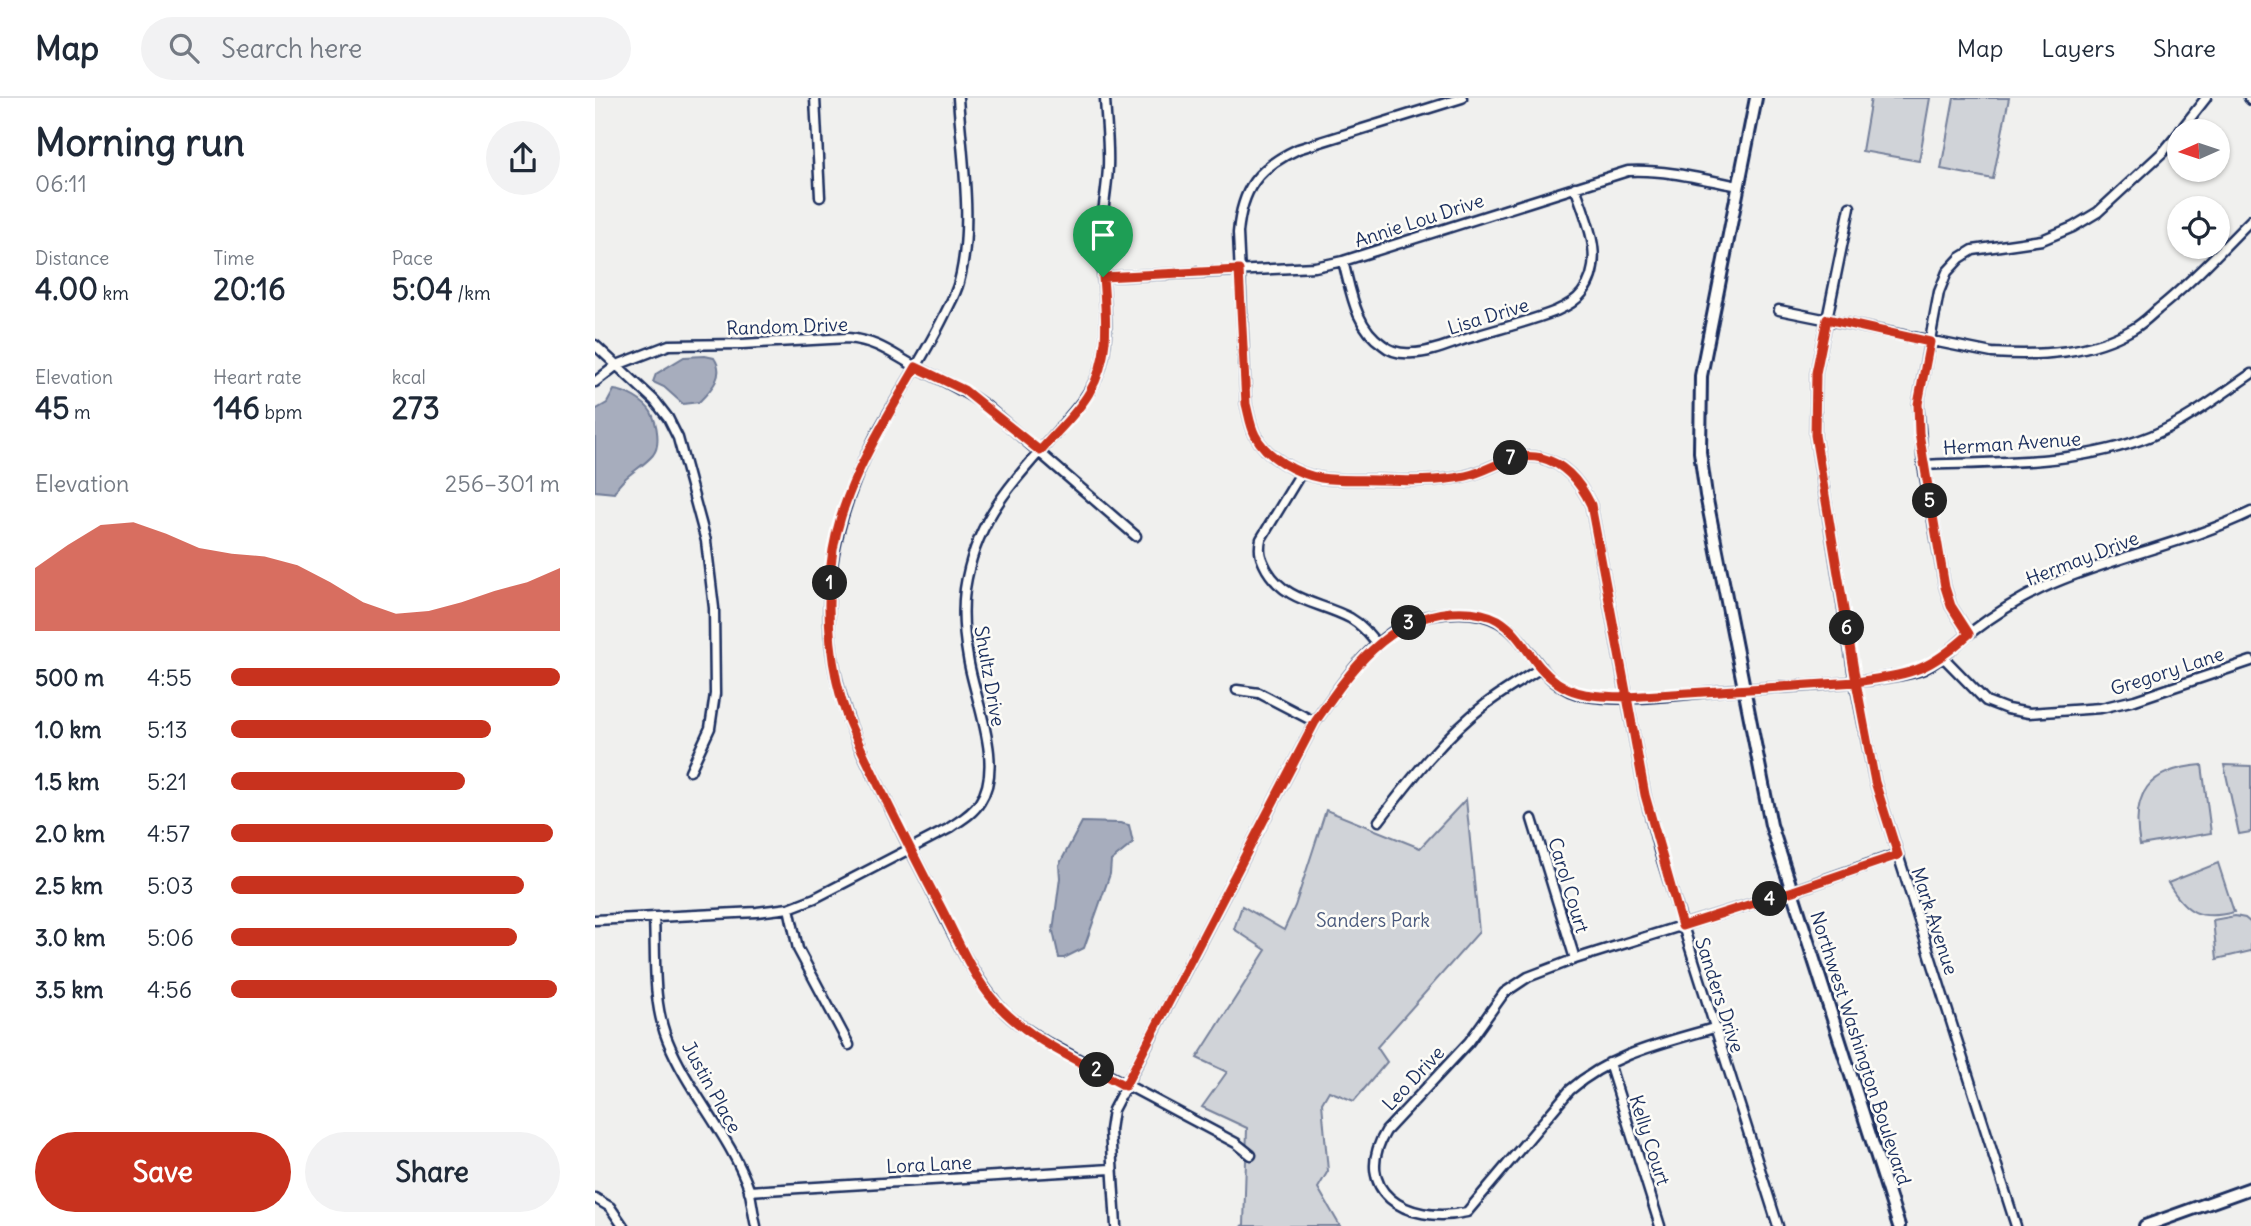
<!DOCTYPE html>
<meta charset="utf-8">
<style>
:root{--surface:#fff;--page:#f2f2f3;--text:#1f2937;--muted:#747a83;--line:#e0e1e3;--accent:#c8321e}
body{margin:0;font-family:Delius,sans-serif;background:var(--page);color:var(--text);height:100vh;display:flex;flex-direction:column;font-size:26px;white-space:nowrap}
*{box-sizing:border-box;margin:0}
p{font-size:23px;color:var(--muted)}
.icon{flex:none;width:38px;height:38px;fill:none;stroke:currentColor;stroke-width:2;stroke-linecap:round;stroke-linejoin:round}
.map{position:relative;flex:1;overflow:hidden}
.panel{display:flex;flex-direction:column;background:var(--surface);width:595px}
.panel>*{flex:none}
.needle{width:46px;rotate:267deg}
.controls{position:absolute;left:1572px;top:21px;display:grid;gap:14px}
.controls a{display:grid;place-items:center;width:63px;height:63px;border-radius:50%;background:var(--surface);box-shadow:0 2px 5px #0004;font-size:35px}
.pin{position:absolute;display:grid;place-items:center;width:60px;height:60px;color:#fff;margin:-72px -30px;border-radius:50% 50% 50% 0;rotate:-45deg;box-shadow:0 0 7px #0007}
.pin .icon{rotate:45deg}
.km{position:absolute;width:35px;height:35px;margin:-18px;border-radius:50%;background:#222;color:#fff;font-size:19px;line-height:35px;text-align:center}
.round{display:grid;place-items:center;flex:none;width:74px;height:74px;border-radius:37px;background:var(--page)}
.summary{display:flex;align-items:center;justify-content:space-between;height:119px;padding:0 35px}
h1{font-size:38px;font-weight:700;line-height:52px}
.metrics{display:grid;grid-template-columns:repeat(3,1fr);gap:10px;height:119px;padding:7px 35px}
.metrics div{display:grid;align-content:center}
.metrics b{font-size:30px;font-weight:700}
.metrics small{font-size:19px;font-weight:400}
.metrics p{font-size:19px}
.chart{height:196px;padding:14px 35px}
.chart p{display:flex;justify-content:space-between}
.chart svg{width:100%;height:126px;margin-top:7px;fill:var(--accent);opacity:.7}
.primary-button{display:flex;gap:14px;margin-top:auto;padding:14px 35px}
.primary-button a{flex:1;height:80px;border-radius:42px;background:var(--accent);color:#fff;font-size:28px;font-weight:700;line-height:80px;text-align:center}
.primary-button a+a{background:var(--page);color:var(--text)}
ul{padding:0 35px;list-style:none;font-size:23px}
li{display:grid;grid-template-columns:112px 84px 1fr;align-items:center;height:52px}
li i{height:18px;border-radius:9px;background:var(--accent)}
header{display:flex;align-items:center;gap:42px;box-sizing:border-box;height:98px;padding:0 35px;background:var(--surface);border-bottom:2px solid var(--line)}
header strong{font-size:33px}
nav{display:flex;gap:38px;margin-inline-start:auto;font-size:24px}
.search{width:490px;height:63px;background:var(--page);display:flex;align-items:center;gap:18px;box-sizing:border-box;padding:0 24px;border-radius:38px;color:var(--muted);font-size:26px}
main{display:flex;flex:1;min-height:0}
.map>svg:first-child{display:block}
.green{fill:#d0d3d8;stroke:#76819b;stroke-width:2}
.water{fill:#a7adbd;stroke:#6f7b97;stroke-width:2}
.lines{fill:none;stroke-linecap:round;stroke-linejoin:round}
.minor-casing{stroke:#1b2f5e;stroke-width:13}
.major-casing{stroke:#1b2f5e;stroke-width:16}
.minor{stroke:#fdfcf7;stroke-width:8}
.major{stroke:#fdfcf7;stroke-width:10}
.route-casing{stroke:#fff;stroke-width:14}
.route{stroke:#c8321e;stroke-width:9}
.labels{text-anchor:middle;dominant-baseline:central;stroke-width:5;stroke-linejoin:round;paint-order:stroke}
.street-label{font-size:19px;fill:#1b2f5e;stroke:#fdfcf7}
.park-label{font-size:19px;fill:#48587c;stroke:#fdfcf7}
</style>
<header>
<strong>Map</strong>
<div class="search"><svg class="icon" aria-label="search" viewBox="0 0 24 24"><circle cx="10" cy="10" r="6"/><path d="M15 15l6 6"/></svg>Search here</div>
<nav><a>Map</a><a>Layers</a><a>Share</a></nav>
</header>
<main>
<section class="panel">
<div class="summary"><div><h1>Morning run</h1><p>06:11</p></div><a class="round"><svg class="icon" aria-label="share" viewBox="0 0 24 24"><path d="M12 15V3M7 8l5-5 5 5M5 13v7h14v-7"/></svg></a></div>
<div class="metrics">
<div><p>Distance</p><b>4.00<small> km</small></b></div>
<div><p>Time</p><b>20:16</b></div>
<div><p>Pace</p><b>5:04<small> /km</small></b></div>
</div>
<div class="metrics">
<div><p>Elevation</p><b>45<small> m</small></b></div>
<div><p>Heart rate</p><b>146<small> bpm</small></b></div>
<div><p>kcal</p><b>273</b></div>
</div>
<div class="chart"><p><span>Elevation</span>256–301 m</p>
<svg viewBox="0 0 160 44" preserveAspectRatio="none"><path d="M0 44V22L10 14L20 7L30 6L40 10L50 15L60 17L70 18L80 21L90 27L100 34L110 38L120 37L130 34L140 30L150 27L160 22V44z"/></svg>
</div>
<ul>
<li><b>500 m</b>4:55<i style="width:100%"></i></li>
<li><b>1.0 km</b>5:13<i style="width:79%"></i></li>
<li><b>1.5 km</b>5:21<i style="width:71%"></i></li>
<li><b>2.0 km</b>4:57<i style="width:98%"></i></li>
<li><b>2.5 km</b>5:03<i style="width:89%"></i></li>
<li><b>3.0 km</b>5:06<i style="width:87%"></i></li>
<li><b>3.5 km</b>4:56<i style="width:99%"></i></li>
</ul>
<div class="primary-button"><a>Save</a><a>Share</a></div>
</section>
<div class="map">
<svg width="1656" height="1128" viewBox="0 0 1656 1128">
<rect width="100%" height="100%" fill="#f0f0ee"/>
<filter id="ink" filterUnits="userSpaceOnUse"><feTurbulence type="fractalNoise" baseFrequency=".0143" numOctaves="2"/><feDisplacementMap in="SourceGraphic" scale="14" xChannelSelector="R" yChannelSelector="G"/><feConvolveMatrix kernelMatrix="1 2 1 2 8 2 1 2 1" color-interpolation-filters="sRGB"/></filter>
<g filter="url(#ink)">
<!-- green -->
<path class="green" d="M1276,0H1335L1324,63L1267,53Z
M1359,0H1414L1398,81L1346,71Z
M1607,667L1616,735L1545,747C1535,695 1554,671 1607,667Z
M1629,667L1656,668V734L1644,736Z
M871,701L884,834L782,949L792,964L759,1003L734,993L727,1005L733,1073L723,1090L745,1128H646L649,1127L652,1030L607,1009L632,974L602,960L671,852L639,831L647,808L689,832L700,808L731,712L825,750Z
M1623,765L1639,814C1605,823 1591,815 1573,785Z
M1640,818L1650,820L1656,825V853L1622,861L1618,822Z"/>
<!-- water -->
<path class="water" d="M110,258L119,260C131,277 116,292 104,304L88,306L69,289L58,284L61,276L89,259Z
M19,292C31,293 49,303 56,314C62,325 66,347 58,357C46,371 28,377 19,395L0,393V312L12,305Z
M487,724L525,725L534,727L538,745L516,763L515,776L489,850L469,860H464L458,833L465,780L464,767Z"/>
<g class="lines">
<!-- minor casing -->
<g class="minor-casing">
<path id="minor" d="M220,0L225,99
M363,0C367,59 379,127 364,184C361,196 354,207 349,218C329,259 303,297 281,337C234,428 218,518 252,617C259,639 270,660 280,680C295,710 309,740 325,770C347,812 370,867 400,903C414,922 434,933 453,945L641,1045L656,1057
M867,0L703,51C662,70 647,91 643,135L651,306C654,317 655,327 660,337C671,359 702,376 726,380C744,383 766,381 785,382C814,383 842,384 870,378C899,372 915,353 947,360C971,366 986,386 996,407L1050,697L1064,752L1183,1128
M1654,0L1656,2
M1585,33L1611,0
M1255,109L1221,275L1220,337L1260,584L1280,684L1421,1128
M748,163C756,193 760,229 788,247C796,254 807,256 818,255C836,255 857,245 874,240C903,231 933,224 961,213C970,209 981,203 987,195C1012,163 991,121 980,89
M508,179L720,169L748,163L1033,73C1071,71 1107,81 1143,88
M1184,212L1397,255C1446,258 1495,256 1538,231C1547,226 1555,218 1563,211C1596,185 1626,152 1656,122
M0,247L60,303L73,320L83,340L111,443L119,510L120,596L115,630L95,673
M0,284L22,267L74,247L147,246L253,240C283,243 297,256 323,270C347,282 369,292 391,308L541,438
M1328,367C1404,364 1483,367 1556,338C1592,323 1624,298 1656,276
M706,375L666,441C663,454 666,461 672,472C691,504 725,504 755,520C767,527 773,535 782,546
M1374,536L1356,508L1350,489L1328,367L1323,306L1344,194L1352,174L1365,160L1378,152L1447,142L1478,129L1503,114L1569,53L1584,35
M1348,559L1391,603L1412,611L1434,615L1506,610L1540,602L1656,563
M642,592L664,595L720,624
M937,721L980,861
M784,723C816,681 849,638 891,606C908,593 927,582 946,570
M194,810L203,851L254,947
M59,819C61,859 57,903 72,941C93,994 135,1037 154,1091C157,1103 158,1116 161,1128
M0,822L162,814L194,810L220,800L353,731C364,723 378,716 385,704C410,667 379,600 373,560C369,538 367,514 370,491C381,418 419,384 465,330C478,314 493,299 502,279C521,234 504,184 506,137C507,114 512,92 513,69C514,46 511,23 510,0
M1119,930C1068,945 1016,956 975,992L872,1114C810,1128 756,1091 791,1033L874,944L909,895L933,879L980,861L1198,793L1303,756
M1014,965L1065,1128
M154,1093L516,1071
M0,1100L15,1109L28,1128
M521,1128L515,1032L518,1012L720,624C749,582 784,526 839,517C943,499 924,588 992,598C1034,605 1091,595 1135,592C1184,589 1234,588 1283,581C1298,578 1315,577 1329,571C1347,562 1360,547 1375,535C1404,513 1433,495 1466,482C1528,457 1596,443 1656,414"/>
</g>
<!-- major casing -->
<g class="major-casing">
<path id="major" d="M1161,0L1106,278L1105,354L1111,397L1176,727L1304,1128
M1550,1128L1656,1090"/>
</g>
<!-- minor -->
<use href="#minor" class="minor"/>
<!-- major -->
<use href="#major" class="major"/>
</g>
</g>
<g class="lines" filter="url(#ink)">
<!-- route casing -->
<g class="route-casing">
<path id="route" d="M508,179C511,219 516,259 494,295C482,316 461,334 445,353L369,292L321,269C286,330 243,395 236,467C231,517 235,572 252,619C261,642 273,664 283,686C303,726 322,765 343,804C361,837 376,877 401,905C435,943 487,964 530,988L720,624C754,575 791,520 856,514C872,513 889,514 903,522C923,534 931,553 945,569C971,599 996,598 1032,599L1050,697L1087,828L1198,793L1303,757L1280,684L1261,584C1317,575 1331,575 1374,536L1356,508L1350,489L1324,335L1323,306L1335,244L1232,221L1221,275L1220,337L1261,584L1032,599L996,407C986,386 971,366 947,360C915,353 899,372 871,378C842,384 814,383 785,382C766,381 745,383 726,380C702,376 671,359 660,337C655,327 654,317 651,306L644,172L508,179"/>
</g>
<!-- route -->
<use href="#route" class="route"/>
</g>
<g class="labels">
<!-- street labels -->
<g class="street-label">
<text transform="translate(824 122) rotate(-18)">Annie Lou Drive</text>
<text transform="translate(893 218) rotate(-17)">Lisa Drive</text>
<text transform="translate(192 228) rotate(-2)">Random Drive</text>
<text transform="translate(1417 345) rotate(-4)">Herman Avenue</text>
<text transform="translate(1487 460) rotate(-21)">Hermay Drive</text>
<text transform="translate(1572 573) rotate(-18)">Gregory Lane</text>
<text transform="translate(395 578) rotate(80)">Shultz Drive</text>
<text transform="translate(974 787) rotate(73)">Carol Court</text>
<text transform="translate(1340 823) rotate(72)">Mark Avenue</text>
<text transform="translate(1125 897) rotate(72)">Sanders Drive</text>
<text transform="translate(1266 950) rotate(72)">Northwest Washington Boulevard</text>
<text transform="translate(818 980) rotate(-47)">Leo Drive</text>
<text transform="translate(117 989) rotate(61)">Justin Place</text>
<text transform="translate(1055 1042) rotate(72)">Kelly Court</text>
<text transform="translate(334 1066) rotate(-3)">Lora Lane</text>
</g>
<!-- park labels -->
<g class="park-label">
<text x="778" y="822">Sanders Park</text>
</g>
</g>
</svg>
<div class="controls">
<a><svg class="needle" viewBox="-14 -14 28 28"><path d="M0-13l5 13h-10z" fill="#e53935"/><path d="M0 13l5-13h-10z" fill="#747a83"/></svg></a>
<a><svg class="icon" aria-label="locate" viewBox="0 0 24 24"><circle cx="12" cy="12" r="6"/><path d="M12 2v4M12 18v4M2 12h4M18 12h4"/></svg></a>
</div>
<div class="pin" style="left:508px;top:179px;background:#1e9e55"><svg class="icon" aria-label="arrive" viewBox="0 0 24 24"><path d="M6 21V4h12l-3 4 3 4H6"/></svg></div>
<b class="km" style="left:235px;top:485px">1</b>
<b class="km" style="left:502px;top:972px">2</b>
<b class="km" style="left:814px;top:525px">3</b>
<b class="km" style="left:1175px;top:801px">4</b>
<b class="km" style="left:1335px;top:403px">5</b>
<b class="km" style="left:1252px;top:530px">6</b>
<b class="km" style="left:916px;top:360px">7</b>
</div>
</main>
